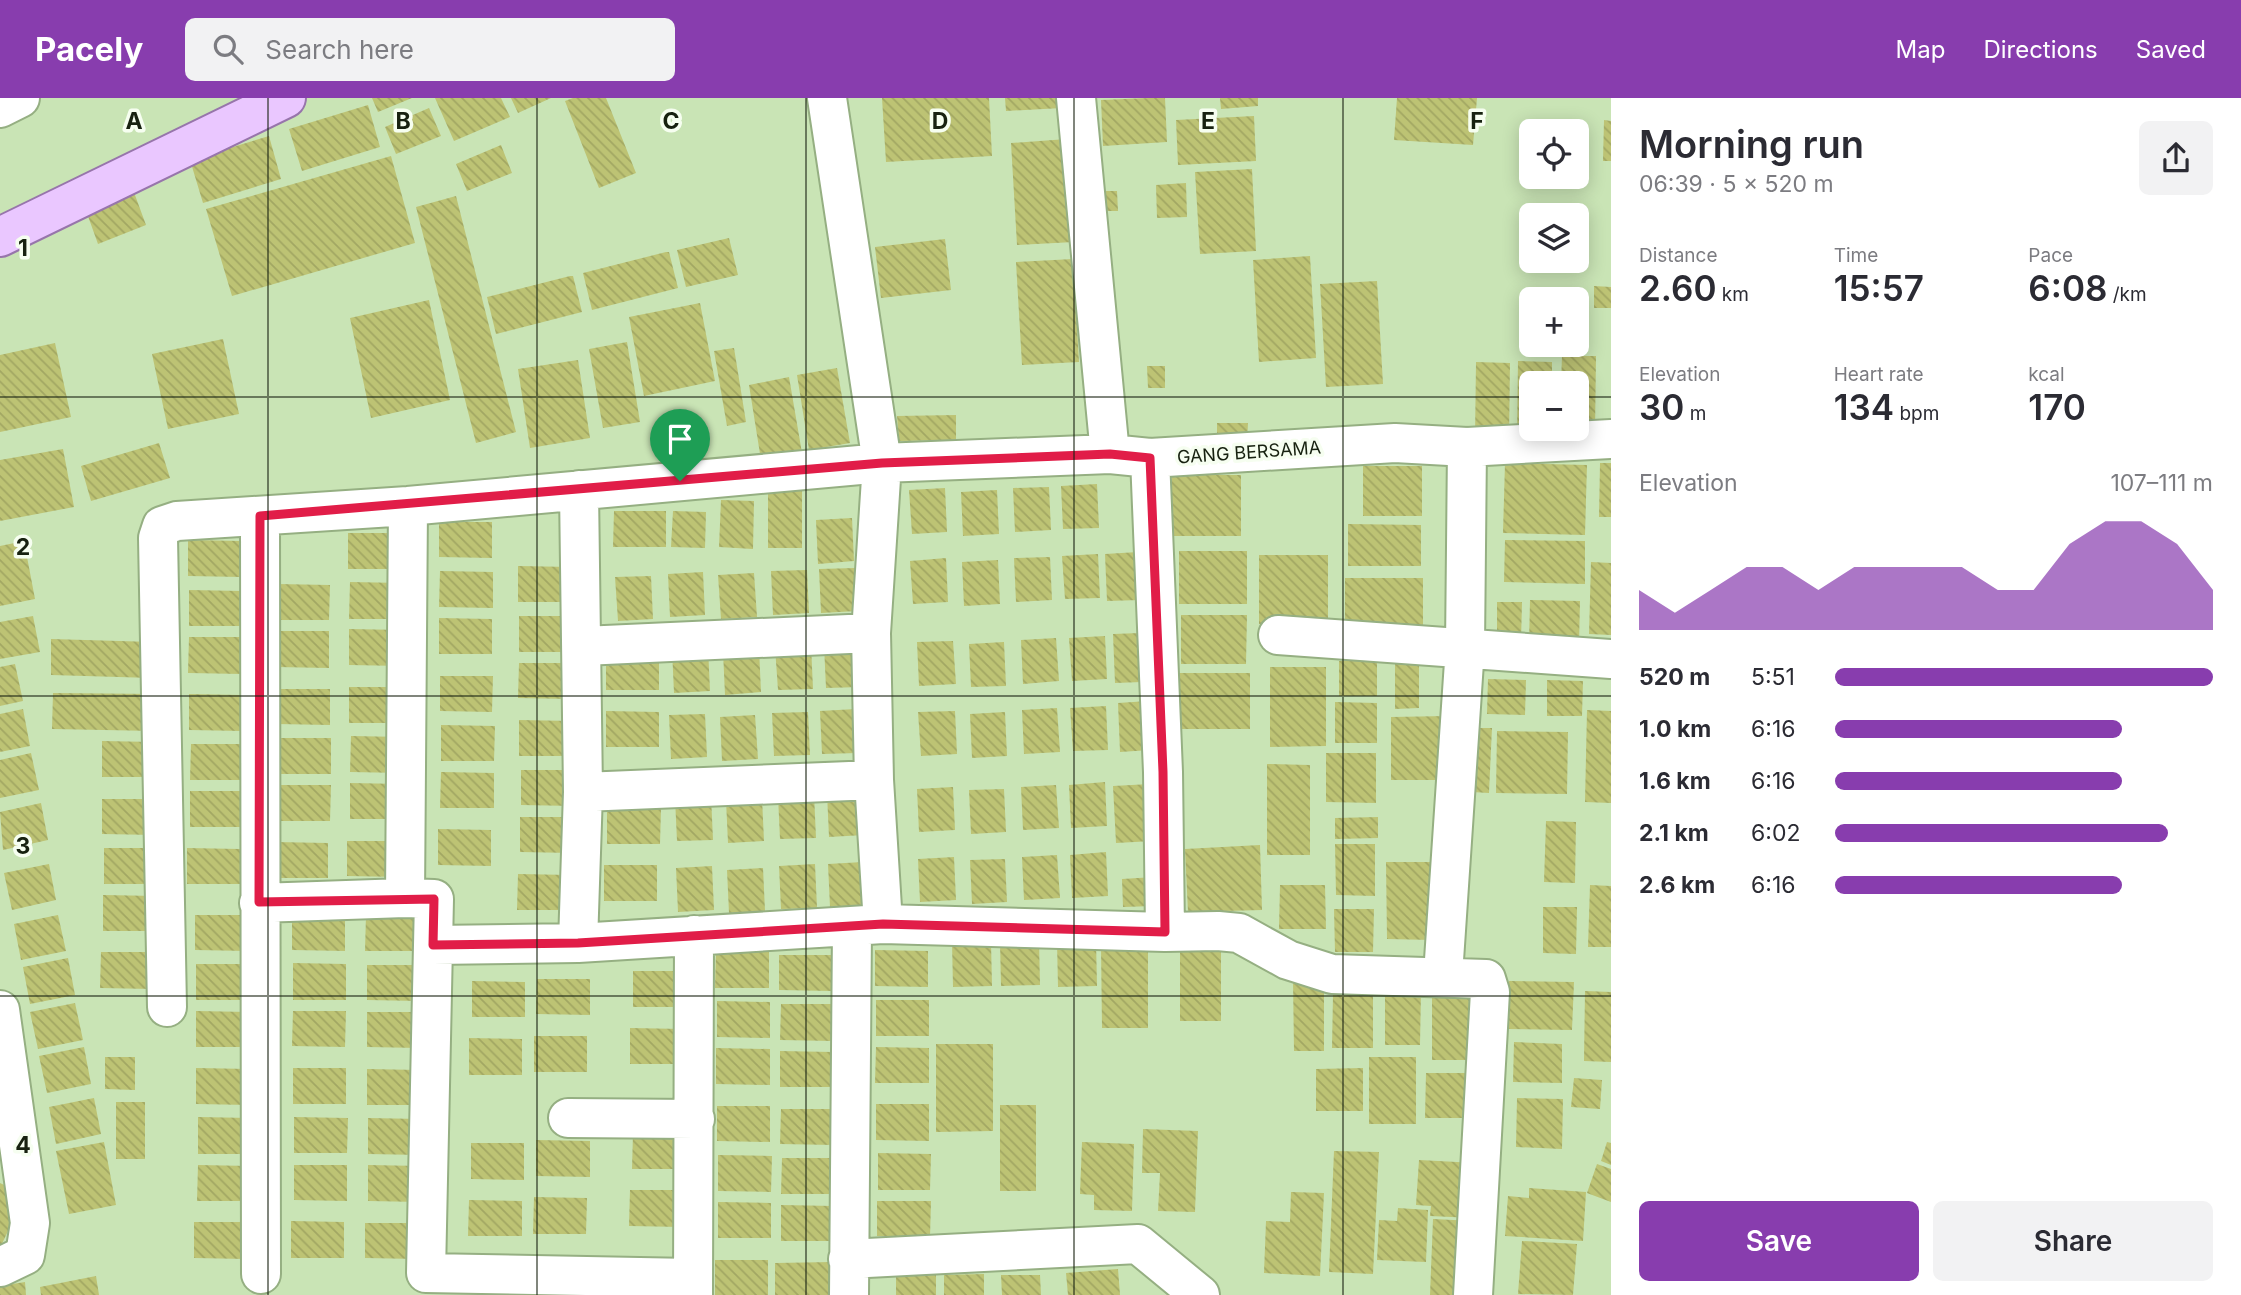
<!DOCTYPE html>
<meta charset="utf-8">
<style>
:root{--surface:#fff;--page:#f2f2f3;--text:#2b2b33;--muted:#7c7c81;--accent:#883dae}
body{margin:0;font-family:Inter,sans-serif;background:var(--page);color:var(--text);height:100vh;display:flex;flex-direction:column;font-size:26px;white-space:nowrap}
*{box-sizing:border-box;margin:0}
p{font-size:23px;color:var(--muted)}
.icon{flex:none;width:38px;height:38px;fill:none;stroke:currentColor;stroke-width:2;stroke-linecap:round;stroke-linejoin:round}
.map{position:relative;flex:1;overflow:hidden}
.sheet{display:flex;flex-direction:column;background:var(--surface);width:630px}
.sheet>*{flex:none}
.buttons{position:absolute;left:1519px;top:21px;display:grid;gap:14px}
.buttons a{display:grid;place-items:center;width:70px;height:70px;border-radius:10px;background:var(--surface);box-shadow:0 4px 18px #0003;font-size:35px}
.pin{position:absolute;display:grid;place-items:center;width:60px;height:60px;color:#fff;margin:-72px -30px;border-radius:50% 50% 50% 0;rotate:-45deg;box-shadow:0 0 7px #0007}
.pin .icon{rotate:45deg}
.round{display:grid;place-items:center;flex:none;width:74px;height:74px;border-radius:10px;background:var(--page)}
.overview{display:flex;align-items:center;justify-content:space-between;height:119px;padding:0 28px}
h1{font-size:38px;font-weight:600;line-height:52px}
.stats{display:grid;grid-template-columns:repeat(3,1fr);gap:10px;height:119px;padding:7px 28px}
.stats div{display:grid;align-content:center}
.stats b{font-size:35px;font-weight:600}
.stats small{font-size:19px;font-weight:400}
.stats p{font-size:19px}
.chart{height:196px;padding:14px 28px}
.chart p{display:flex;justify-content:space-between}
.chart svg{width:100%;height:126px;margin-top:7px;fill:var(--accent);opacity:.7}
.cta{display:flex;gap:14px;margin-top:auto;padding:14px 28px}
.cta a{flex:1;height:80px;border-radius:10px;background:var(--accent);color:#fff;font-size:28px;font-weight:600;line-height:80px;text-align:center}
.cta a+a{background:var(--page);color:var(--text)}
ul{padding:0 28px;list-style:none;font-size:23px}
li{display:grid;grid-template-columns:112px 84px 1fr;align-items:center;height:52px}
li i{height:18px;border-radius:9px;background:var(--accent)}
header{display:flex;align-items:center;gap:42px;box-sizing:border-box;height:98px;padding:0 35px;background:var(--accent);color:#fff}
header strong{font-size:33px}
nav{display:flex;gap:38px;margin-inline-start:auto;font-size:24px}
.search{width:490px;height:63px;background:var(--page);display:flex;align-items:center;gap:18px;box-sizing:border-box;padding:0 24px;border-radius:10px;color:var(--muted);font-size:26px}
main{display:flex;flex:1;min-height:0}
.map>svg:first-child{display:block}
.building{fill:url(#building-back-hatch)}
.lines{fill:none;stroke-linecap:round;stroke-linejoin:round}
.minor-casing{stroke:#95af82;stroke-width:42}
.primary-casing{stroke:#9775ab;stroke-width:42}
.minor{stroke:#fff;stroke-width:38}
.primary{stroke:#eac7ff;stroke-width:38}
.route-casing{stroke:#fff;stroke-width:14}
.route{stroke:#e11d48;stroke-width:9}
.grid{fill:none;stroke:#172110;stroke-width:2;stroke-opacity:0.55}
.labels{text-anchor:middle;dominant-baseline:central;stroke-width:7;stroke-linejoin:round;paint-order:stroke}
.street-label{font-size:18px;fill:#172110;stroke:#f6fef0}
.grid-label{font-size:23px;text-anchor:middle;font-weight:bold;fill:#172110;stroke:#f6fef0;stroke-width:7;stroke-linejoin:round;paint-order:stroke}
</style>
<header>
<strong>Pacely</strong>
<div class="search"><svg class="icon" aria-label="search" viewBox="0 0 24 24"><circle cx="10" cy="10" r="6"/><path d="M15 15l6 6"/></svg>Search here</div>
<nav><a>Map</a><a>Directions</a><a>Saved</a></nav>
</header>
<main>
<div class="map">
<svg width="1611" height="1197" viewBox="0 0 1611 1197">
<defs>
<pattern id="building-back-hatch" width="6" height="6" patternUnits="userSpaceOnUse" patternTransform="scale(1.75)"><rect width="6" height="6" fill="#bdc374"/><path d="M-1 5l2 2M0 0l6 6M5-1l2 2" fill="none" stroke="#a2a763"/></pattern>
</defs>
<rect width="100%" height="100%" fill="#c9e4b5"/>
<!-- building -->
<path class="building" d="M372,0H412L378,14Z
M435,0H501L510,19L454,43Z
M511,0H551L518,15Z
M573,0H606L636,75L599,90L565,3Z
M882,0H989L992,58L886,64Z
M1005,0H1062V10L1006,13Z
M1149,0H1165L1167,44L1103,48L1101,2Z
M1220,0H1258V8L1221,11Z
M1397,0H1477L1473,47L1394,42Z
M368,7L380,49L302,73L289,31Z
M429,10L441,38L396,56L385,29Z
M1254,18L1256,63L1178,67L1176,22Z
M1604,22L1611,23V63H1603Z
M269,38L281,81L203,105L190,62Z
M1067,41L1074,144L1017,147L1011,45Z
M501,47L512,75L467,93L456,66Z
M391,58L415,145L232,198L206,111Z
M1252,71L1256,153L1200,156L1195,74Z
M1186,85L1187,119L1157,120L1156,87Z
M132,89L146,127L98,146L84,107Z
M1104,93H1117L1118,113H1104Z
M456,98L516,334L476,345L416,109Z
M729,140L738,177L686,189L677,152Z
M945,141L951,192L881,200L875,149Z
M666,154H669L678,190L592,212L583,175Z
M1310,158L1316,260L1259,264L1253,162Z
M1073,161L1079,264L1022,267L1016,164Z
M570,178H573L582,214L496,236L487,199Z
M1377,183L1383,286L1326,289L1320,186Z
M1594,188L1611,189V210H1594Z
M1529,191L1583,192V232H1577V201H1531V230H1527Z
M429,202L450,302L371,320L350,220Z
M700,205L715,283L644,298L629,219Z
M223,241L239,316L168,331L152,256Z
M627,244L640,324L603,330L589,251Z
M55,245L71,319L0,334V257Z
M734,250L746,324L727,328L714,253Z
M1562,258H1596L1595,333L1577,332V285H1561Z
M578,262L590,340L530,350L518,271Z
M1518,263L1552,264V285H1531V331L1517,338Z
M1476,264L1510,265L1509,339H1475Z
M1147,268H1165V290H1148Z
M837,270L850,345L809,352L797,277Z
M789,279L802,355L761,362L749,287Z
M956,317V342L899,343L897,318Z
M1217,325H1248L1247,344L1217,343Z
M159,345L170,380L91,403L81,368Z
M63,351L74,409L0,423V362Z
M1505,365L1587,367L1585,437L1503,435Z
M1600,365H1611V419H1599Z
M1363,368H1422V418H1363Z
M1172,377H1241V438H1172Z
M1097,386L1099,430L1063,431L1061,388Z
M1049,389L1051,432L1015,434L1013,390Z
M945,390L947,434L912,436L909,392Z
M768,392H802V450H768Z
M997,392L999,436L963,438L961,394Z
M721,402L754,403L753,451L719,449Z
M614,413H666V449H613Z
M673,413L706,414L705,450L671,449Z
M852,420L854,463L818,466L816,422Z
M439,424H492V460L439,459Z
M1348,426L1421,427V468H1348Z
M348,435H401V471H348Z
M188,442L241,443V479L188,478Z
M1505,442L1585,443V486L1504,484Z
M24,443L35,501L0,508V448Z
M1179,453H1247V506H1179Z
M1138,454L1140,502L1107,503L1105,456Z
M1098,456L1100,500L1065,501L1062,458Z
M1259,457H1328V526H1259Z
M1050,459L1052,502L1016,504L1014,460Z
M946,460L948,504L913,506L910,463Z
M998,462L1000,506L964,508L962,464Z
M1591,464L1611,465V537L1589,536Z
M518,468L572,469L571,504H518Z
M855,470L857,513L821,515L819,471Z
M807,472L809,515L773,517L771,473Z
M440,473L493,474V510L439,509Z
M703,474L705,517L670,519L668,476Z
M754,475L757,519L721,521L718,477Z
M651,478L653,521L618,523L615,479Z
M1345,480H1423V532L1345,533Z
M350,484L403,485L402,521H349Z
M277,486L330,487L329,522H276Z
M189,492L242,493V528H189Z
M1530,502L1580,503L1579,546L1529,545Z
M1497,504H1522L1521,544L1497,543Z
M1181,517H1247L1246,566H1181Z
M33,518L40,554L0,561V524Z
M519,518H572V554H519Z
M439,520L492,521V556H439Z
M349,531L402,532V568L349,567Z
M276,533H329V570L276,569Z
M1140,535L1142,584L1115,585L1113,536Z
M1105,538L1107,581L1072,583L1069,540Z
M189,539H242V576L188,575Z
M1056,540L1059,583L1023,586L1021,542Z
M51,541L153,544L152,580L51,577Z
M953,543L956,586L919,588L917,544Z
M1004,544L1006,588L971,589L969,546Z
M860,545L862,589L826,590L824,547Z
M811,547L813,591L778,592L775,549Z
M708,549L710,593L674,595L672,551Z
M759,551L761,594L725,597L723,553Z
M606,556H659V592H606Z
M1395,562H1419V610L1395,611Z
M1339,563H1377V598H1339Z
M519,565H572V601L518,600Z
M15,566L23,603L0,608V569Z
M1270,569H1326V648L1270,649Z
M1175,575H1250V631H1175Z
M440,578H493L492,614L440,613Z
M1488,581L1526,582L1525,617L1487,616Z
M1547,582L1583,583L1582,618H1547Z
M349,589H403L402,625H349Z
M277,591H330V627L276,626Z
M53,595L156,596L155,633L52,631Z
M189,596L242,597V633L189,632Z
M1148,603L1150,652L1120,654L1118,605Z
M1335,604L1377,605V645H1335Z
M1106,608L1108,652L1073,653L1070,610Z
M1057,610L1060,654L1024,656L1022,612Z
M23,611L30,648L0,654V616Z
M856,611L858,655L822,656L820,613Z
M1587,612L1611,613V705L1585,704Z
M606,613L659,614V649H606Z
M955,613L957,656L921,658L918,614Z
M808,614L810,657L774,658L772,615Z
M1005,614L1007,658L972,660L970,616Z
M705,616L707,659L671,661L669,617Z
M755,617L758,661L722,663L720,619Z
M1447,618V682H1391V619Z
M519,622L572,623V658H519Z
M441,627L495,628L494,663H441Z
M1475,630H1492L1489,695L1472,694Z
M1497,633L1568,634L1567,696L1496,695Z
M351,638L404,639L403,675L350,674Z
M278,640H331V676H278Z
M102,643L155,644V679H102Z
M191,646H244L243,682H190Z
M31,655L39,692L0,700V662Z
M1326,655H1376V705L1326,704Z
M1267,666L1310,667V757H1267Z
M521,672H574V708L521,707Z
M441,674L494,675V710H440Z
M1105,684L1107,728L1071,730L1069,687Z
M350,685L403,686V721H350Z
M1150,686L1153,743L1116,745L1113,688Z
M277,687H331L330,723H277Z
M1056,687L1059,730L1023,732L1021,689Z
M953,689L955,732L919,734L917,691Z
M1004,691L1006,734L971,736L969,692Z
M190,693H243V729H190Z
M862,694L864,737L829,739L827,695Z
M814,696L816,740L780,741L778,698Z
M711,698L713,742L677,743L675,700Z
M762,700L764,743L728,745L726,702Z
M102,701H156L155,737L102,736Z
M41,705L48,742L3,752L0,714Z
M607,709L661,710L660,746H607Z
M520,719H574L573,755L520,754Z
M1378,719V740L1335,741V720Z
M1546,723L1576,724L1575,785L1544,784Z
M438,731L491,732V768L438,767Z
M347,743H400V779L347,778Z
M275,744L328,745V780H275Z
M1335,746H1375V798L1336,797Z
M1260,747L1262,812L1188,814L1185,751Z
M104,750H157V786H104Z
M187,750L240,751V786H187Z
M1106,754L1108,798L1072,800L1070,757Z
M1057,757L1060,800L1024,802L1022,759Z
M954,759L956,802L920,804L918,761Z
M1005,761L1007,804L972,806L970,762Z
M863,764L865,808L830,809L828,766Z
M1386,764H1433V842L1387,841Z
M49,766L56,802L12,812L4,775Z
M815,766L817,810L781,811L779,768Z
M604,767H657V803H604Z
M712,768L714,812L678,814L676,770Z
M763,770L765,813L729,815L727,772Z
M518,776L571,777L570,812H517Z
M1154,779L1155,808L1123,809L1122,781Z
M1280,787H1325L1326,831H1279Z
M1590,787L1611,788V849H1588Z
M103,797L157,798L156,833H103Z
M1543,809H1577L1576,856L1543,855Z
M1334,811H1374L1373,854H1335Z
M292,816H345V853L292,852Z
M58,817L66,853L21,862L14,826Z
M195,817H248V853L195,852Z
M366,817L419,818V853H365Z
M1000,843H1039L1040,887L1001,888Z
M1096,843L1097,888L1058,889L1057,844Z
M952,844H991L992,888L953,889Z
M1101,848H1148V930H1102Z
M1180,848H1221V923H1180Z
M875,852L928,853V889L875,888Z
M101,854H154L153,891L100,890Z
M716,854H769V890H715Z
M779,857H832V893L779,892Z
M68,860L75,897L30,906L23,869Z
M293,865L346,866V902H293Z
M196,866H250V902H196Z
M367,867H421L420,903L367,902Z
M633,873H686V909H633Z
M537,881H590V917L536,916Z
M1293,881H1324V953H1294Z
M472,883L525,884V919H472Z
M1509,883L1574,884L1572,932L1508,931Z
M1385,893H1421L1420,947H1385Z
M1585,893L1611,894V964L1584,963Z
M1333,897H1373V950H1332Z
M1432,898H1473V962H1432Z
M876,902H929V938H876Z
M717,903L770,904V940L717,939Z
M75,905L83,942L38,951L30,914Z
M781,906H834L833,943L780,942Z
M196,913L249,914V949H196Z
M293,913H346L345,949L292,948Z
M367,914H420V950L367,949Z
M630,930L684,931L683,966H630Z
M534,938H587V974H534Z
M469,940L522,941V977H469Z
M1514,944L1562,946V985L1513,984Z
M936,946H993V1033L936,1034Z
M84,949L91,986L47,995L39,958Z
M876,949L929,950V985H875Z
M716,950L770,951V987L716,986Z
M780,953L833,954V989H780Z
M105,959H135V992L105,991Z
M1369,959H1416V1026H1369Z
M196,970L250,971L249,1007L196,1006Z
M293,970H346V1006H293Z
M1363,970V1013H1316V971Z
M367,971L420,972V1007H367Z
M1426,975H1472V1020H1425Z
M1574,980L1602,982L1600,1011L1571,1009Z
M94,1000L101,1036L56,1046L49,1009Z
M1517,1000L1563,1001L1562,1051L1516,1049Z
M116,1004H145V1061H116Z
M876,1006H929V1043L876,1042Z
M1000,1007H1036V1093H1000Z
M717,1008H770V1044L717,1043Z
M781,1011H834V1047L780,1046Z
M198,1019L251,1020L250,1056H198Z
M294,1019L348,1020L347,1055H294Z
M368,1020L421,1021V1057L368,1056Z
M1143,1031L1198,1033L1195,1114L1158,1113L1160,1075H1142Z
M633,1035H686V1071H632Z
M536,1042L590,1043V1079L536,1078Z
M104,1044L116,1107L69,1116L56,1053Z
M1082,1044L1134,1046L1132,1113L1094,1112V1097L1080,1096Z
M1607,1044L1611,1045V1067L1601,1063Z
M471,1045H524V1082L471,1081Z
M1334,1053L1379,1054L1373,1176L1329,1174Z
M878,1055L931,1056L930,1092H878Z
M718,1057L772,1058L771,1094L718,1093Z
M782,1060H835V1096H781Z
M1419,1062L1476,1065L1473,1120L1430,1118L1431,1108L1416,1107Z
M1597,1066L1611,1071V1104L1587,1095Z
M198,1067L251,1068L250,1103H197Z
M294,1067H347V1103L294,1102Z
M368,1067L421,1068V1104L368,1103Z
M0,1085L25,1097L0,1150Z
M1529,1090L1586,1094L1583,1143L1505,1138L1508,1098L1529,1100Z
M630,1092H683L682,1129L629,1128Z
M1291,1094L1324,1095L1320,1178L1264,1175L1266,1123L1290,1124Z
M534,1099L587,1100L586,1136H533Z
M469,1102L522,1103V1138H468Z
M877,1103H931L930,1139L877,1138Z
M718,1104L771,1105V1140H718Z
M781,1107L834,1108V1143H781Z
M1398,1110L1428,1112L1426,1164L1377,1162L1379,1122L1397,1123Z
M1433,1121L1474,1123L1470,1197H1430Z
M291,1123L344,1124V1160H291Z
M194,1124H247V1161L194,1160Z
M365,1125H418V1161L365,1160Z
M1522,1143L1577,1146L1573,1197L1518,1196Z
M715,1162H768V1197H715Z
M832,1164V1197H775V1165Z
M1118,1171L1120,1197H1068L1066,1175Z
M984,1176V1197H944V1177Z
M936,1177V1197H896V1178Z
M1001,1177H1040L1041,1197H1002Z
M96,1178L99,1197H41L40,1189Z
M25,1184L26,1197H0V1188Z"/>
<g class="lines">
<!-- minor casing -->
<g class="minor-casing">
<path id="minor" d="M827,0L882,365L871,535L874,682L883,826
M1076,0L1110,356
M0,10L20,0
M1150,360L1163,674L1165,834
M408,408L405,800L434,801L433,847L578,845L883,826L1165,834L1218,833L1239,835L1288,862L1332,876L1486,881L1490,894L1473,1197
M260,418L261,1176
M1278,537L1611,561
M583,548L871,535
M583,694L874,682
M259,805L405,800
M578,845L583,694L579,392
M433,847L426,1175L692,1180
M1443,877L1465,549L1467,349
M167,909L158,440L162,428L177,423L408,408L882,365L1110,356L1150,360L1395,345L1467,349L1611,341
M0,912L30,1125L25,1157L0,1169
M568,1020L695,1021
M848,1161L1138,1146L1200,1197
M693,1197L694,837
M849,1197L852,830"/>
</g>
<!-- primary casing -->
<g class="primary-casing">
<path id="primary" d="M0,139L286,0"/>
</g>
<!-- minor -->
<use href="#minor" class="minor"/>
<!-- primary -->
<use href="#primary" class="primary"/>
</g>
<g class="lines">
<!-- route casing -->
<g class="route-casing">
<path id="route" d="M1110,356L1150,360L1163,674L1165,834L883,826L578,845L433,847L434,801L259,804L260,418L882,365Z"/>
</g>
<!-- route -->
<use href="#route" class="route"/>
</g>
<!-- grid -->
<path class="grid" d="M268,0V1197M537,0V1197M806,0V1197M1074,0V1197M1343,0V1197M0,299H1531M1577,299H1611M0,598H1611M0,898H1611"/>
<g class="labels">
<!-- street labels -->
<g class="street-label">
<text transform="translate(1249 354) rotate(-4)">GANG BERSAMA</text>
</g>
</g>
<g class="grid-label">
<text x="134" y="31">A</text>
<text x="403" y="31">B</text>
<text x="671" y="31">C</text>
<text x="940" y="31">D</text>
<text x="1208" y="31">E</text>
<text x="1477" y="31">F</text>
<text x="23" y="158">1</text>
<text x="23" y="457">2</text>
<text x="23" y="756">3</text>
<text x="23" y="1055">4</text>
</g>
</svg>
<div class="buttons">
<a><svg class="icon" aria-label="locate" viewBox="0 0 24 24"><circle cx="12" cy="12" r="6"/><path d="M12 2v4M12 18v4M2 12h4M18 12h4"/></svg></a>
<a><svg class="icon" aria-label="layers" viewBox="0 0 24 24"><path d="M12 4l9 5-9 5-9-5zM3 14l9 5 9-5"/></svg></a>
<a>+</a>
<a>−</a>
</div>
<div class="pin" style="left:680px;top:383px;background:#1e9e55"><svg class="icon" aria-label="arrive" viewBox="0 0 24 24"><path d="M6 21V4h12l-3 4 3 4H6"/></svg></div>
</div>
<section class="sheet">
<div class="overview"><div><h1>Morning run</h1><p>06:39 · 5 × 520 m</p></div><a class="round"><svg class="icon" aria-label="share" viewBox="0 0 24 24"><path d="M12 15V3M7 8l5-5 5 5M5 13v7h14v-7"/></svg></a></div>
<div class="stats">
<div><p>Distance</p><b>2.60<small> km</small></b></div>
<div><p>Time</p><b>15:57</b></div>
<div><p>Pace</p><b>6:08<small> /km</small></b></div>
</div>
<div class="stats">
<div><p>Elevation</p><b>30<small> m</small></b></div>
<div><p>Heart rate</p><b>134<small> bpm</small></b></div>
<div><p>kcal</p><b>170</b></div>
</div>
<div class="chart"><p><span>Elevation</span>107–111 m</p>
<svg viewBox="0 0 160 44" preserveAspectRatio="none"><path d="M0 44V30L10 38L20 30L30 22L40 22L50 30L60 22L70 22L80 22L90 22L100 30L110 30L120 14L130 6L140 6L150 14L160 30V44z"/></svg>
</div>
<ul>
<li><b>520 m</b>5:51<i style="width:100%"></i></li>
<li><b>1.0 km</b>6:16<i style="width:76%"></i></li>
<li><b>1.6 km</b>6:16<i style="width:76%"></i></li>
<li><b>2.1 km</b>6:02<i style="width:88%"></i></li>
<li><b>2.6 km</b>6:16<i style="width:76%"></i></li>
</ul>
<div class="cta"><a>Save</a><a>Share</a></div>
</section>
</main>
